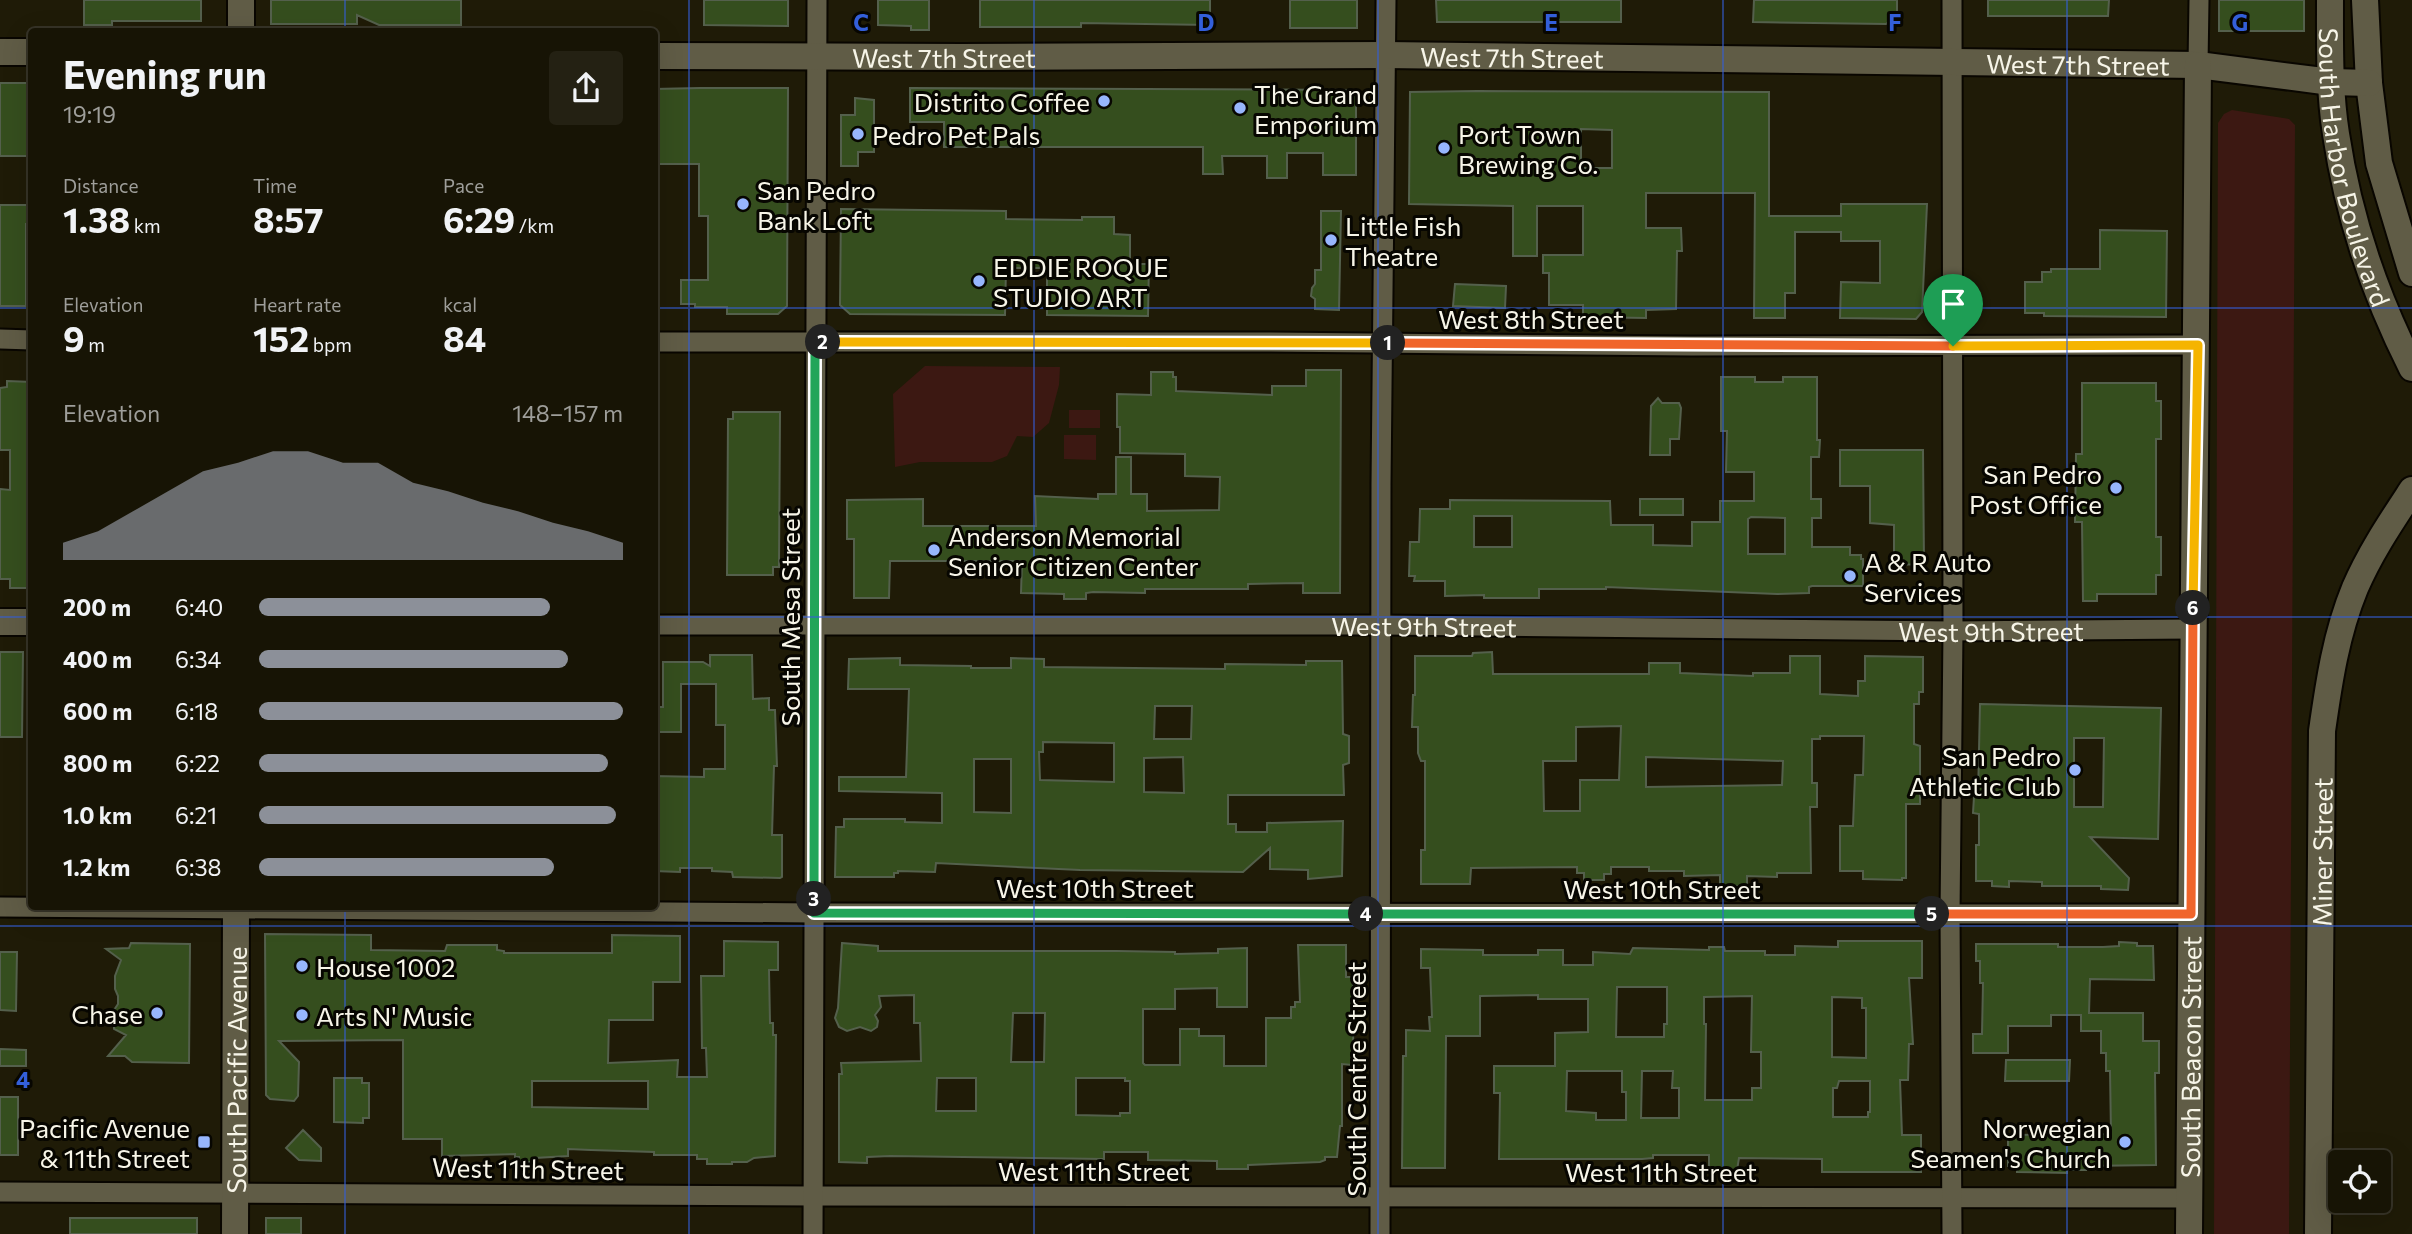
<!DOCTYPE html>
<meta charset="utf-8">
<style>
:root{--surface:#171405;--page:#242113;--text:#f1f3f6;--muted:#9e9e9a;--line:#363327;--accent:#8c9099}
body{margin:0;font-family:Commissioner,sans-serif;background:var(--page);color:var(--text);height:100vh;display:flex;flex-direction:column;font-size:26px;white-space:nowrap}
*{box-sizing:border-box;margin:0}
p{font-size:23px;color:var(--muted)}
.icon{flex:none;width:38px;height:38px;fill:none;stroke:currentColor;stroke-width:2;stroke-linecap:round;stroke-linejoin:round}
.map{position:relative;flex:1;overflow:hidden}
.drawer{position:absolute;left:28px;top:28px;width:630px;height:882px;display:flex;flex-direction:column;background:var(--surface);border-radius:7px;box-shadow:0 7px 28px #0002,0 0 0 2px var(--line)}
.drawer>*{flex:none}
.tools{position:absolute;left:2328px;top:1150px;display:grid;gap:14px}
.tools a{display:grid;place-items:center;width:63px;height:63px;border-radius:7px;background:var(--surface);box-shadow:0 7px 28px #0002,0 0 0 2px var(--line);font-size:35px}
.pin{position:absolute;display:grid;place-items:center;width:60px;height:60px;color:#fff;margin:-72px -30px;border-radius:50% 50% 50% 0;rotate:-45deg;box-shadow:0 0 7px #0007}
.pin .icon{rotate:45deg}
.km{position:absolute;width:35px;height:35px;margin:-18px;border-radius:50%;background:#222;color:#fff;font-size:19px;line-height:35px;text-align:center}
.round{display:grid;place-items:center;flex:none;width:74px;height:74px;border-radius:7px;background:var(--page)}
.summary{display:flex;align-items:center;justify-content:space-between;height:119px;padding:0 35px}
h1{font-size:38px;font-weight:700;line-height:52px}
.metrics{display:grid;grid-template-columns:repeat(3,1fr);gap:10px;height:119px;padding:7px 35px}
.metrics div{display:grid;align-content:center}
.metrics b{font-size:35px;font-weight:700}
.metrics small{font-size:19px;font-weight:400}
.metrics p{font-size:19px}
.chart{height:196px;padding:14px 35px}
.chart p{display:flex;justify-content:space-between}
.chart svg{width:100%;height:126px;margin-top:7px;fill:var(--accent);opacity:.7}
ul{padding:0 35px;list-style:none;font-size:23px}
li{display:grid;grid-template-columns:112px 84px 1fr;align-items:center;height:52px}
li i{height:18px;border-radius:9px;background:var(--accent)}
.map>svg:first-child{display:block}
.green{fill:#3c1812}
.building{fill:#354e1e;stroke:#54604c;stroke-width:2;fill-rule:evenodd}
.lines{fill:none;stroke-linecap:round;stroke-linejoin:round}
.street-casing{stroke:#090600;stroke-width:23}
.secondary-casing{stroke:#090600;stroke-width:30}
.street{stroke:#605c46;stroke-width:19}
.secondary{stroke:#605c46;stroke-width:26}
.split-1-casing{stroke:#fff;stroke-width:14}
.split-2-casing{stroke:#fff;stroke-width:14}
.split-3-casing{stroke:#fff;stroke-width:14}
.split-4-casing{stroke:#fff;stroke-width:14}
.split-5-casing{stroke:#fff;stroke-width:14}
.split-6-casing{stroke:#fff;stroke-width:14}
.split-7-casing{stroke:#fff;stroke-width:14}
.split-1{stroke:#f0652b;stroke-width:9}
.split-2{stroke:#f5b400;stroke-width:9}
.split-3{stroke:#22a559;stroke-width:9}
.split-4{stroke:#22a559;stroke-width:9}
.split-5{stroke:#22a559;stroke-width:9}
.split-6{stroke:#f0652b;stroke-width:9}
.split-7{stroke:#f5b400;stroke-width:9}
.grid{fill:none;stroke:#335fda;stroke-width:2;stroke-opacity:0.55}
.poi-dot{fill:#97b6fd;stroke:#070601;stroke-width:2.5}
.labels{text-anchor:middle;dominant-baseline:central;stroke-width:6;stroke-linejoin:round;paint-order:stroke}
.street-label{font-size:26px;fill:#f7f5e8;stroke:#070601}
.poi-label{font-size:26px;fill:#f7f5e8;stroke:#070601;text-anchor:start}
.grid-label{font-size:23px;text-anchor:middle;font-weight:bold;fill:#335fda;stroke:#070601;stroke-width:6;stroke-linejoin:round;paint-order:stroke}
</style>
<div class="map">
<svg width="2412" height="1234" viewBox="0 0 2412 1234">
<rect width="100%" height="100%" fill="#1f1b07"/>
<!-- green -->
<path class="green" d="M2232,110L2289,119L2295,125L2289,1234H2214L2218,123L2224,114Z
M925,366L1060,367L1059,385L1049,423L1033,437L1017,436L1007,456L992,462H920L895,467L893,394Z
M1069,410H1100V428H1069Z
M1064,435H1096V460L1064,459Z"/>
<!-- building -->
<path class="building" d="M84,0H201V21H112V25H84Z
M271,0H461V25H379L357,15V24H271Z
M704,0H788V26L704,25Z
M878,0H929V30H911V26L878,25Z
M980,0H1210V25L1081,23V27H980Z
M1290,0H1357V28H1290Z
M1436,0H1621V22H1437Z
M1754,0H1897V15L1886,24L1753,22Z
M1988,0H2109L2108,16H1988Z
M2219,0H2304V31H2219Z
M0,83H32L31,156H0Z
M700,88H788L787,306L778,314H727V307H695V304H681V280H708V216H699V164H654V89Z
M910,88L1356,90V175H1323V153H1287V178H1267V156H1222L1223,174H1203V147H944V122H910Z
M1477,91L1769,92V216H1841V204H1927L1922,312L1916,319L1840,318L1841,282L1880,283V241H1841V232H1795V293H1785V318H1754L1755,193H1646V228H1681L1682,251H1677L1676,309L1646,310V318L1583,317V305H1549V273H1543V255H1583V206H1537V256H1513V206L1409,204L1410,92ZM1581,129L1612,130V168H1581Z
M855,98L874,100V152H858V166H841V115H855Z
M0,205H32V224H26V306H0Z
M841,209L1006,211V219L1082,220V217H1114V234L1130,235V264H1149L1148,316L1047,315V268H1006L1005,315L850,314L840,305Z
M1321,211H1341L1339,310L1315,309V299L1311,296L1312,288L1315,284V270H1321Z
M2100,230L2167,231L2166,317L2044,316V313H2025V282H2042V272H2051V269H2100Z
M1455,284L1506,286L1505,308L1453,306Z
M1306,370H1341L1340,593H1303V583L1248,584V589H1145V593L1093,592L1086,593V599H1064V594L1021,593L1022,561H890L889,598H854V539H847V500L923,499V526H1036L1035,496L1098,499V494H1116V457H1131V494H1147V511L1219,510L1220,477L1185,476V454L1120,453V427H1117V394L1151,395V372H1173V377H1176V391L1272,395V386H1306Z
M1721,377H1755V382H1783V377H1817V440H1820L1819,457H1811V499H1821V518H1812V547H1850V555H1861V559H1863V586H1812L1809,587V593L1777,594L1606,587V589H1539V598H1484V595L1445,596V581H1414L1415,576H1409L1410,542H1419L1420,509H1450V500L1610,501L1611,525H1653V545L1692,546V522H1720V501H1754V472H1726L1727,431H1721ZM1474,516H1512V547H1474ZM1751,517L1785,518V554H1748V519Z
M7,381L32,382V422H29L28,588H10V579H0V489L10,490V450H0V388L7,387Z
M2082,383H2156V401H2161V439H2156V537H2161V575H2156V594H2097V601H2083L2082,522H2075L2076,454H2082Z
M1658,398L1662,403H1679L1681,408L1679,439H1670V455H1650L1651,406Z
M733,412H780L779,567H773V575H727L728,419H733Z
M1840,450H1923L1924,564L1894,565V525L1870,523V486H1840Z
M1640,499H1683V515H1640Z
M0,652H23L22,737H0Z
M1492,652L1493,674H1649V663H1680V673L1753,676V673H1790V656H1820V694L1858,696V681H1865V656L1923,657V692H1919V704H1914V744L1920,746V804H1906V878H1902V880L1863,879V871H1840V826H1853L1855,775H1863L1864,736H1820V739H1812V783H1817V807H1810L1811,873H1777V877L1747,876V886H1720V875L1684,876V871H1649V867H1611V874H1604V880H1584V873H1577V867L1471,868L1470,884H1421V850H1425V761H1421L1418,753V727H1412L1413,695H1415V656H1472L1473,653ZM1621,726L1619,780H1580V811H1544L1543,761H1576V727ZM1646,757L1783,761L1782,785L1646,787Z
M710,655H752L753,699L769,698V710H775L777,766H774L772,835H782V877L780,878L733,877L732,872L712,871V868H680V872L654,871V776L704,777V769H725V725H716V684H681V732H654V707H663V662H703L710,666Z
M900,658V665L971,666V668H1011V658L1044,659V667L1225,669V664L1306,665V661H1342L1343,734L1349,736V763L1343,765L1344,795H1228V824H1236V832H1267V823L1343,821L1342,876L1308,879V870L1270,869V848L1243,872L1080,870L936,863L935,872L898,871V873H894V877H835L836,827H844V819H905V822L942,823V793L839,791V777H906L909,689H848L849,659ZM1155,706H1192L1191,739H1154ZM1043,742L1114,743V782L1040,780L1039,752H1043ZM1183,757L1184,793L1144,792V758ZM974,759H1011V813L974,812Z
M1980,704L2161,708L2158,839L2090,837L2129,878L2128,890L2101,889V886H2042V882L2009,881V887L1992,886V881H1976V845H1979V814L1973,813L1974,797H1978ZM2074,738H2104L2103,807H2074Z
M265,934L371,935V950L445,951L447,945H497V950L504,951V953H612V935L680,936V982H653V1020H609L608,1063L678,1060L677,1077H707L706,1048H702L701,976H724V941L778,942V970H769L770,1023H773V1035H776L775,1156L754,1158L747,1162H732V1164H707V1159H697V1155H654V1152L591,1150L568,1149V1156L535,1158V1162H519V1157H515V1154L442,1156V1139H403V1040L279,1041L299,1062L298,1096L294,1101L270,1099L266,1095ZM532,1081H648V1109L532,1107Z
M1838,941H1922V978H1909L1913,1044H1909L1908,1080H1900L1902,1135H1921V1172H1822V1159L1739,1158L1737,1170H1709V1155H1653V1158L1642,1159H1499L1500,1093H1494V1066H1555V1033L1588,1032V999H1538V995L1480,996V1036H1446L1445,1168H1402L1403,1056H1406V1030L1430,1031L1429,1017H1432L1430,968H1421V949L1483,950V955H1538V950H1563V965H1593V952L1630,954L1633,948L1709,950V947H1724L1725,951H1765V955H1795V946L1838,947ZM1617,987H1667V1024H1664V1037H1616ZM1752,996L1751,1052H1761V1088H1752V1100H1705L1706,1024H1704V997ZM1832,997L1862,998V1008H1866V1058L1832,1057ZM1567,1071H1622V1092H1626V1120H1596V1113L1566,1111ZM1642,1071H1673L1672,1088H1679V1118H1641ZM1839,1081H1870V1112H1868V1117H1833V1088H1837Z
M2119,942L2137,943V946H2153L2154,980L2090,979L2089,1013H2143V1041H2159V1073H2155L2156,1165L2086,1166V1170H2067V1173L2017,1172V1166H2008V1135L2111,1134L2110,1071H2106V1053H2101V1031H2081V1015H2051V1026H2008V1053H1973V1034H1982L1983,983H1980V961H1976V944H2058V947H2103L2119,946Z
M131,943L190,944L189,1063L132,1062L125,1056H108L126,1035L114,1029V1010L118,1004V996L115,989V976L121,960L106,949L129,948Z
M842,943L878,946V951H1117L1175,952V954L1218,953V949L1247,948V1007H1217V988L1175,989V1009H1143V1063L1145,1065H1180V1029H1199V1036H1224V1066H1266V1018H1291V1007H1295V1002H1300L1298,945H1346V977H1353L1354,1018L1352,1065L1342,1064V1126H1340L1337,1157H1325V1160L1320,1162L1248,1165V1169H1217V1161L1148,1160V1152H1104V1159L890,1156L867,1157V1163L839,1162V1074H842L841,1063L921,1061L920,1023H914V995L879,996L881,1007L875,1015L878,1021L877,1027L871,1031L860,1027L847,1031L839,1027L835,1018L838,1008ZM1013,1013H1045L1044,1062H1011ZM937,1078H976V1111H936ZM1076,1078H1125V1081H1130V1113H1120V1116L1076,1115Z
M0,952H17L16,1011L0,1010Z
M0,1049L26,1050V1066H0Z
M2006,1060H2070L2069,1081H2005Z
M334,1078H362V1083H369V1118H363V1123L334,1122Z
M0,1097H18V1155H0Z
M303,1130L321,1148V1161L299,1160L286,1148Z
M70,1218H197V1234H70Z
M266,1218H301V1234H266Z"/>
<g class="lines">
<!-- street casing -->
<g class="street-casing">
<g id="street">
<path d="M2198,65L2199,0"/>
<path d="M0,339L32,340"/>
<path d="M654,342H1265L1692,346L2198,345"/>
<path id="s1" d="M654,625H1381L1953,631L2193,629"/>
<path d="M0,907L814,913L2191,914"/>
<path d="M0,1192L813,1196L2189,1198"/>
<path d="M813,1234L817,0"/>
<path d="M1380,1234L1381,485L1386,0"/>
<path d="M1952,1234L1950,914L1953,631L1952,0"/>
</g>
</g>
<!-- secondary casing -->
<g class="secondary-casing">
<g id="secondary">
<path d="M241,0V32"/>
<path id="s2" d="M2330,0C2330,44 2329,90 2336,134C2348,215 2375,295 2412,368"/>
<path d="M2365,0L2369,83L2379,163L2412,273"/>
<path d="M0,52H32"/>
<path id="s3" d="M654,56L962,57L1385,55L2198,65L2331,82L2369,83"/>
<path d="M0,622H32"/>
<path id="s4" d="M235,1234L236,906"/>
<path id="s5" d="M2189,1234C2189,844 2198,455 2198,65"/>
<path id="s6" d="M2318,1234L2322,731C2329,682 2336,634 2355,588C2370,553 2391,522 2412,490"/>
</g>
</g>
<!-- street -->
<use href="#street" class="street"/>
<!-- secondary -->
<use href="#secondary" class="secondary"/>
</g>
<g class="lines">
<!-- split-1 casing -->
<g class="split-1-casing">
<path id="split-1" d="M1388,343L1953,346"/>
</g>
<!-- split-2 casing -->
<g class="split-2-casing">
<path id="split-2" d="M823,342L1388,343"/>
</g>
<!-- split-3 casing -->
<g class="split-3-casing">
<path id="split-3" d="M814,899L815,342H823"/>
</g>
<!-- split-4 casing -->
<g class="split-4-casing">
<path id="split-4" d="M814,899V913L1366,914"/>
</g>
<!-- split-5 casing -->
<g class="split-5-casing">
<path id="split-5" d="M1366,914H1932"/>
</g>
<!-- split-6 casing -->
<g class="split-6-casing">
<path id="split-6" d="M1932,914H2191L2193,608"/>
</g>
<!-- split-7 casing -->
<g class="split-7-casing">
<path id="split-7" d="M1953,346L2198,345L2193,608"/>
</g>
<!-- split-1 -->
<use href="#split-1" class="split-1"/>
<!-- split-2 -->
<use href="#split-2" class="split-2"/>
<!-- split-3 -->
<use href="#split-3" class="split-3"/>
<!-- split-4 -->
<use href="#split-4" class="split-4"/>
<!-- split-5 -->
<use href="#split-5" class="split-5"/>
<!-- split-6 -->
<use href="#split-6" class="split-6"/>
<!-- split-7 -->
<use href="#split-7" class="split-7"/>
</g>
<!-- grid -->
<path class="grid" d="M345,0V32M689,0V1234M1034,0V1234M1378,0V1234M1723,0V1234M2067,0V1234M0,308H32M654,308H2412M0,617H32M654,617H2412M345,906V1234M0,926H2412"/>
<!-- markers -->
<g class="poi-dot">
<circle cx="1104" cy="101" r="7"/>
<circle cx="1240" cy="108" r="7"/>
<circle cx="858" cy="134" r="7"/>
<circle cx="1444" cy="148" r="7"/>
<circle cx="743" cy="204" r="7"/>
<circle cx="1331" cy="240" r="7"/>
<circle cx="979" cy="281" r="7"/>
<circle cx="2116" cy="488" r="7"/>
<circle cx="934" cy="550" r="7"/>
<circle cx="1850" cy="576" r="7"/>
<circle cx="2075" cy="770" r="7"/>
<circle cx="302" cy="966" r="7"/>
<circle cx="157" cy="1013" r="7"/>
<circle cx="302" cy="1015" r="7"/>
<rect x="197" y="1135" width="14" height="14" rx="3.5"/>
<circle cx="2125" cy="1142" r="7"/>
</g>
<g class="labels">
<!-- street labels -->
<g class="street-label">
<text stroke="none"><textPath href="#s3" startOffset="858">West 7th Street</textPath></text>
<text stroke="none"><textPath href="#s3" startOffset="290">West 7th Street</textPath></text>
<text stroke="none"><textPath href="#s3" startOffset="1424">West 7th Street</textPath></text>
<text stroke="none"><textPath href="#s2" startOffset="170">South Harbor Boulevard</textPath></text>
<text x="1531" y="318">West 8th Street</text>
<text transform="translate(789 617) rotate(-90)">South Mesa Street</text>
<text stroke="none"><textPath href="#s1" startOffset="770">West 9th Street</textPath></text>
<text stroke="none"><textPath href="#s1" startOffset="1337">West 9th Street</textPath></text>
<text stroke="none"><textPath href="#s6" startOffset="382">Miner Street</textPath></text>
<text x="1095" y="887">West 10th Street</text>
<text x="1662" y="888">West 10th Street</text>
<text stroke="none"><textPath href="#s5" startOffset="177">South Beacon Street</textPath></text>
<text stroke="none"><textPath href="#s4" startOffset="164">South Pacific Avenue</textPath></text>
<text transform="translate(1355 1079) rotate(-90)">South Centre Street</text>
<text transform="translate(528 1168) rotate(1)">West 11th Street</text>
<text x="1094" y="1170">West 11th Street</text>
<text x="1661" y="1171">West 11th Street</text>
</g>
<!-- poi labels -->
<g class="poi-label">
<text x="1254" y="93">The Grand<tspan x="1254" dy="30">Emporium</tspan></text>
<text x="1090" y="101" text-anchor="end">Distrito Coffee</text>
<text x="1458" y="133">Port Town<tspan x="1458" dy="30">Brewing Co.</tspan></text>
<text x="872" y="134">Pedro Pet Pals</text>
<text x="757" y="189">San Pedro<tspan x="757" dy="30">Bank Loft</tspan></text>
<text x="1345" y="225">Little Fish<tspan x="1345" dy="30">Theatre</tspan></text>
<text x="993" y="266">EDDIE ROQUE<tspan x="993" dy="30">STUDIO ART</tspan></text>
<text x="2102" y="473" text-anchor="end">San Pedro<tspan x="2102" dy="30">Post Office</tspan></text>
<text x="948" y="535">Anderson Memorial<tspan x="948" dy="30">Senior Citizen Center</tspan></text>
<text x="1864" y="561">A &amp; R Auto<tspan x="1864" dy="30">Services</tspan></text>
<text x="2061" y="755" text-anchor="end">San Pedro<tspan x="2061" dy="30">Athletic Club</tspan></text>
<text x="316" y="966">House 1002</text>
<text x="143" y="1013" text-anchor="end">Chase</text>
<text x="316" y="1015">Arts N' Music</text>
<text x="190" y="1127" text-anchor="end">Pacific Avenue<tspan x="190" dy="30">&amp; 11th Street</tspan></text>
<text x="2111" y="1127" text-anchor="end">Norwegian<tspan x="2111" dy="30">Seamen's Church</tspan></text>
</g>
</g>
<g class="grid-label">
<text x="861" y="31">C</text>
<text x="1206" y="31">D</text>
<text x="1551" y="31">E</text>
<text x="1895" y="31">F</text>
<text x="2240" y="31">G</text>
<text x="23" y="1088">4</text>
</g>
</svg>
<div class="tools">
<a><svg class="icon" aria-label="locate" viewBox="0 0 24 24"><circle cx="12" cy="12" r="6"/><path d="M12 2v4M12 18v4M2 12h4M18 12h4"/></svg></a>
</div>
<div class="pin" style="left:1953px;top:346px;background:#1e9e55"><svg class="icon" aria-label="arrive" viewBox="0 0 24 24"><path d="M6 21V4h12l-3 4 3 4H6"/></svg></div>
<b class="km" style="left:1388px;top:343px">1</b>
<b class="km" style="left:823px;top:342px">2</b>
<b class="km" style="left:814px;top:899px">3</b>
<b class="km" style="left:1366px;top:914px">4</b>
<b class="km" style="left:1932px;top:914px">5</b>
<b class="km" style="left:2193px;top:608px">6</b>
<section class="drawer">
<div class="summary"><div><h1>Evening run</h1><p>19:19</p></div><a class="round"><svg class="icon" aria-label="share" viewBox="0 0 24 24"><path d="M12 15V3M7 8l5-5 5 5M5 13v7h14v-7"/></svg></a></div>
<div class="metrics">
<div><p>Distance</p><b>1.38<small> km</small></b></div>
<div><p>Time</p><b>8:57</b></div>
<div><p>Pace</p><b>6:29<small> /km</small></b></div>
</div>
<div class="metrics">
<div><p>Elevation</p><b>9<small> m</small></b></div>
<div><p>Heart rate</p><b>152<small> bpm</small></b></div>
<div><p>kcal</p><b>84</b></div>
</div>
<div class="chart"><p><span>Elevation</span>148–157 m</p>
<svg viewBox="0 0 160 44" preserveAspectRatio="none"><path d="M0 44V38L10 34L20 27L30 20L40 13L50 10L60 6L70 6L80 10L90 10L100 17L110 20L120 24L130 27L140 31L150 34L160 38V44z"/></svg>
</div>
<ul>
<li><b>200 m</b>6:40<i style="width:80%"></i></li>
<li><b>400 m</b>6:34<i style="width:85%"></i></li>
<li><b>600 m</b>6:18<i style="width:100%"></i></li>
<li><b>800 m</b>6:22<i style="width:96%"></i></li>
<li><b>1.0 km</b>6:21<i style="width:98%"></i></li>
<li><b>1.2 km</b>6:38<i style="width:81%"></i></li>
</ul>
</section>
</div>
